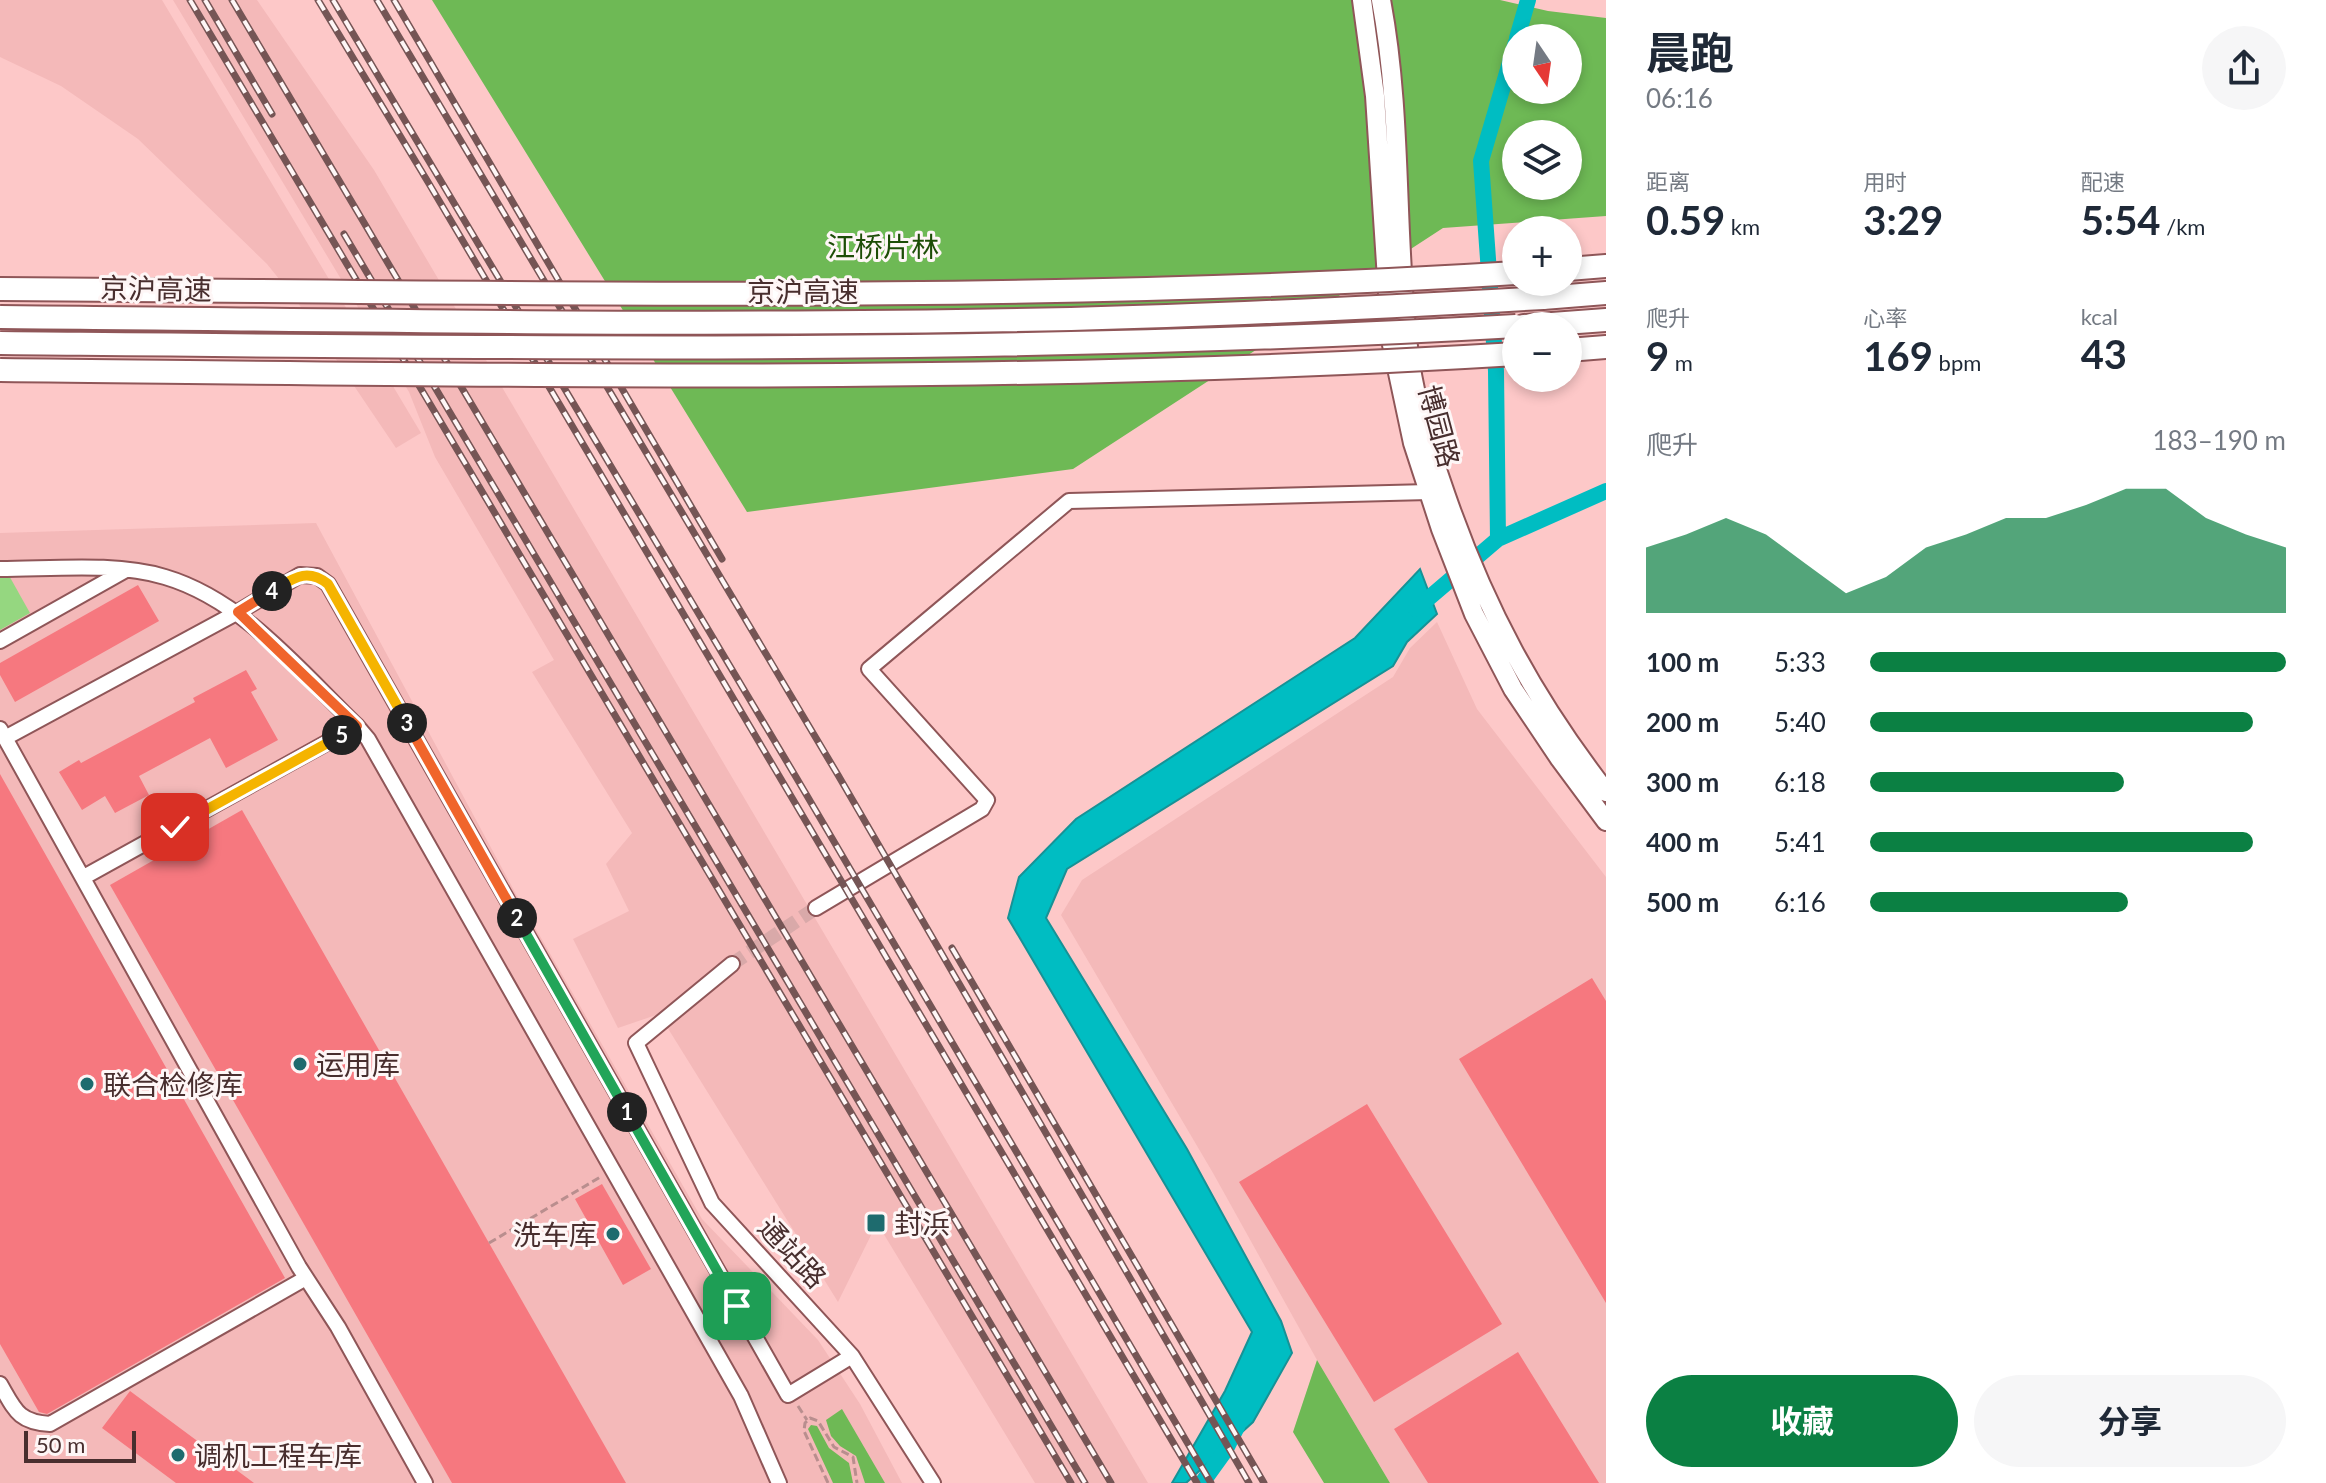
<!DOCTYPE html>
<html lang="zh">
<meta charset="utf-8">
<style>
:root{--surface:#fff;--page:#f6f6f7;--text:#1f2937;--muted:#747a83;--accent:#0b8043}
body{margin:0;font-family:Lato,"Noto Sans SC",sans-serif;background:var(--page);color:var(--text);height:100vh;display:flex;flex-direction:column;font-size:30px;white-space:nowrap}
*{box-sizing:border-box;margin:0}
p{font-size:26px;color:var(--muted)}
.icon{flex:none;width:44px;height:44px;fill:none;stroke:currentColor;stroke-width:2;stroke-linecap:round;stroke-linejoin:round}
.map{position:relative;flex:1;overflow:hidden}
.drawer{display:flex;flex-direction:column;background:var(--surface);width:720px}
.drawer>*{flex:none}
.needle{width:52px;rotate:167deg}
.fabs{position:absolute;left:1502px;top:24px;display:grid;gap:16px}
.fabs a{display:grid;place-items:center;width:80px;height:80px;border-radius:50%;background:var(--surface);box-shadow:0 4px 12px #0003;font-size:40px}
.scale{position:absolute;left:24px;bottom:20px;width:112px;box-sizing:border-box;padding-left:8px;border:4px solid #482e2e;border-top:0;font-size:22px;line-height:28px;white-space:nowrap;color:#482e2e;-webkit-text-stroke:6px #fef6f6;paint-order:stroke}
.pin{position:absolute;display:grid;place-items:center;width:68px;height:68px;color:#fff;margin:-34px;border-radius:16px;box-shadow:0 4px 12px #0006}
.km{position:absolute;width:40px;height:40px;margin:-20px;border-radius:50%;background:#222;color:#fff;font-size:22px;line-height:40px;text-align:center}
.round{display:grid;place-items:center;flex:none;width:84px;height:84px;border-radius:42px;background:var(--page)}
.headline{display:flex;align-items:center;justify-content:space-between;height:136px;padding:0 40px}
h1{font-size:44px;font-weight:700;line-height:60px}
.metrics{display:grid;grid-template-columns:repeat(3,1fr);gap:12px;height:136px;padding:8px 40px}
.metrics div{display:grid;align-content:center}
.metrics b{font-size:40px;font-weight:700}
.metrics small{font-size:22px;font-weight:400}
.metrics p{font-size:22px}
.chart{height:224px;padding:16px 40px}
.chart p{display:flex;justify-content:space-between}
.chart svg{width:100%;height:144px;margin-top:8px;fill:var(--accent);opacity:.7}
.action{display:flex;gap:16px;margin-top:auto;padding:16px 40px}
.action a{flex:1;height:92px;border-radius:48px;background:var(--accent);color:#fff;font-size:32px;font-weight:700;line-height:92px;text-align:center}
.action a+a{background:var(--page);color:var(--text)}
ul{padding:0 40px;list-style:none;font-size:26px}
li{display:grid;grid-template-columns:128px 96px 1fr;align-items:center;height:60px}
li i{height:20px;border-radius:10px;background:var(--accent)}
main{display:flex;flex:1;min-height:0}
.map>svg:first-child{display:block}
.built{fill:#f4b9b9}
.green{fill:#95d780}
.forest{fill:#6eb955;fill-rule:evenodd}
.water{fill:#00bdc2;stroke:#169296;stroke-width:2}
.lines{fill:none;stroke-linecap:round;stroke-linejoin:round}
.canal{stroke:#00bdc2;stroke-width:16}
.building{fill:#f6787f}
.minor-tunnel{stroke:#d9a9a9;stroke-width:14;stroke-dasharray:14 7;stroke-linecap:butt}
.minor-casing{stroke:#8f5658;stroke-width:18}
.major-casing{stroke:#8f5658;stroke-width:22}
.highway-casing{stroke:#8f5658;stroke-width:26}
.path{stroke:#b98e8e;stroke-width:3;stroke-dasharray:8 4;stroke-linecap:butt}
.minor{stroke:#fff;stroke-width:14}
.major{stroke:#fff;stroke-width:18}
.highway{stroke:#fff;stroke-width:22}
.rail-casing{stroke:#755555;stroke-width:7}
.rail{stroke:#fef6f6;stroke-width:4;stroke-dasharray:12;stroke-linecap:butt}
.highway-bridge-casing{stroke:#8f5658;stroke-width:26;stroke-linecap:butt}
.highway-bridge{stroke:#fff;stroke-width:22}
.split-1-casing{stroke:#fff;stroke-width:16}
.split-2-casing{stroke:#fff;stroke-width:16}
.split-3-casing{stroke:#fff;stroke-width:16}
.split-4-casing{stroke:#fff;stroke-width:16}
.split-5-casing{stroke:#fff;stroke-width:16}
.split-6-casing{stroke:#fff;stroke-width:16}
.split-1{stroke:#22a559;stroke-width:10}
.split-2{stroke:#22a559;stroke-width:10}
.split-3{stroke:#f0652b;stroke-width:10}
.split-4{stroke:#f5b400;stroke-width:10}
.split-5{stroke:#f0652b;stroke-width:10}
.split-6{stroke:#f5b400;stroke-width:10}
.poi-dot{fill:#1e6b6e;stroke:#fef6f6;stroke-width:3}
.labels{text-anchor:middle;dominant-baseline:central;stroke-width:6;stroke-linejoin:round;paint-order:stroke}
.park-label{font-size:28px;fill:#1d4d07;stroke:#fef6f6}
.street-label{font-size:28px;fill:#482e2e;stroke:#fef6f6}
.poi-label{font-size:28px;fill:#482e2e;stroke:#fef6f6;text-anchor:start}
</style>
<main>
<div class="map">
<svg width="1606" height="1483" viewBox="0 0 1606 1483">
<rect width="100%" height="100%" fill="#fdc8c8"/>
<!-- built -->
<path class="built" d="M0,0H162L421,433L396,448L296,300L267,264L138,139L61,86L0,57Z
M173,0H257L374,170L1148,1483H1035L877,1223L838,1302L659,1014L618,1028L573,939L629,911L606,864L632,833L532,672L554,660L435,457L409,392Z
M316,523L517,896L702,1219L818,1340L860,1404L902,1483H0V533Z
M1437,622L1477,709L1606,877V1483H1390L1317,1360L1213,1173L1061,915L1082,880L1393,677L1410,648Z"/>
<!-- green -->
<path class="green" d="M7,572L30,613L0,630V576Z"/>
<!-- forest -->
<path class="forest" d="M432,0H1500L1548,11L1606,18V216L1443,228L1073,469L747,512ZM1516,38H1568V90H1516ZM1516,134H1568V186H1516Z
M1317,1360L1390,1483H1324L1293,1432Z
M842,1409L885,1483H865L856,1456L840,1446L831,1436L826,1420Z
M811,1425L817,1426L829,1448L849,1463L853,1483H833L808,1429Z"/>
<!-- water -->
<path class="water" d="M1420,569L1437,614L1407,642L1393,666L1067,869L1046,918L1187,1149L1281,1321L1292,1353L1253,1422L1186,1483H1172L1225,1391L1252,1332L1008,918L1019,877L1076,819L1355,638Z"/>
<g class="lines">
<!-- canal -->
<path class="canal" d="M1517,38L1528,0
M1498,539L1496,371L1481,161L1516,42
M1416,609L1498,539L1606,491
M1202,1483L1225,1451L1237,1427"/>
</g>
<!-- building -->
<path class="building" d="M138,585L159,621L15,702L0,675V663Z
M246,670L257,689L251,692L278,740L226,768L210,738L139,776L149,795L115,813L105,796L82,810L59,772L79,760L81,763L195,702L193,698Z
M0,774L285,1278L47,1414L39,1412L0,1344Z
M242,810L489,1243L626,1483H452L110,885Z
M1592,978L1606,1001V1303L1459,1059Z
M1367,1104L1502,1324L1374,1402L1239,1182Z
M602,1184L651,1269L623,1285L575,1199Z
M1518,1352L1599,1483H1428L1394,1429Z
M130,1391L254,1483H176L102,1428Z"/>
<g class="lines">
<!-- minor-tunnel -->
<path class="minor-tunnel" d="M732,964L816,908"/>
<!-- minor casing -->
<g class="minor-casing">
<path id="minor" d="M0,569C51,569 116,562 165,577C243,600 301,672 357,726L368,739L741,1396L779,1483
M0,641L126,570
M0,729L299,1267L338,1327L425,1483
M5,738L238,612L300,575L317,576L328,584L788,1395L852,1356
M84,877L357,726
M816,908L982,809L987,800L869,669L1069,501L1429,492
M732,964L636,1043L712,1203L852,1356L933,1483
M0,1384C15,1410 18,1422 50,1424L306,1278"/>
</g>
<!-- major casing -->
<g class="major-casing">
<path id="major" d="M1362,0L1375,96L1391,340L1413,443L1441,529L1474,614L1513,689L1560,759L1606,821
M1381,0C1402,111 1395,225 1407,338C1412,392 1428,445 1446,496C1485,608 1533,698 1606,792"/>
</g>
<!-- highway casing -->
<g class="highway-casing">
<path id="highway" d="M1568,269L1606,266
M0,289L260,291
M1543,298L1606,293
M1524,326L1606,320
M1568,350L1606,347"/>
</g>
<!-- path -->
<path class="path" d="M489,1243L602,1176
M798,1406L807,1420
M828,1483L804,1431L805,1423L810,1418L818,1421L834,1447L853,1457L857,1483"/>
<!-- minor -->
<use href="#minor" class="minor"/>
<!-- major -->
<use href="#major" class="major"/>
<!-- highway -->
<use href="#highway" class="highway"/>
<!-- rail casing -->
<g class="rail-casing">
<path id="rail" d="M190,0L1071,1483
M205,0L272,114
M232,0L1111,1483
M318,0L428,182L1197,1483
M333,0L796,777L1211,1483
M377,0L838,775L1249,1483
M394,0L722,559
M344,234L1085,1483
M952,948L1264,1483"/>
</g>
<!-- rail -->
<use href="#rail" class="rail"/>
<!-- highway-bridge casing -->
<g class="highway-bridge-casing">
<path id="highway-bridge" d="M260,291C679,295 1098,299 1516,273
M0,317C357,320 714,327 1071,319C1228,315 1386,307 1543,298
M0,343C506,348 1011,355 1516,326
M0,370C505,375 1011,385 1516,354"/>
</g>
<!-- highway-bridge -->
<use href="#highway-bridge" class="highway-bridge"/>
</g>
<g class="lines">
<!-- split-1 casing -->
<g class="split-1-casing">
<path id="split-1" d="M627,1112L737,1306"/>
</g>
<!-- split-2 casing -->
<g class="split-2-casing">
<path id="split-2" d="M517,918L627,1112"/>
</g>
<!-- split-3 casing -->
<g class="split-3-casing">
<path id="split-3" d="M407,723L517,918"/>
</g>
<!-- split-4 casing -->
<g class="split-4-casing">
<path id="split-4" d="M272,591C293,579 306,567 328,584L407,723"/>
</g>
<!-- split-5 casing -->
<g class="split-5-casing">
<path id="split-5" d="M272,591L238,612L357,726L342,735"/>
</g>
<!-- split-6 casing -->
<g class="split-6-casing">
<path id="split-6" d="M175,827L342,735"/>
</g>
<!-- split-1 -->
<use href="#split-1" class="split-1"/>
<!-- split-2 -->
<use href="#split-2" class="split-2"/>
<!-- split-3 -->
<use href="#split-3" class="split-3"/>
<!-- split-4 -->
<use href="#split-4" class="split-4"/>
<!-- split-5 -->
<use href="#split-5" class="split-5"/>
<!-- split-6 -->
<use href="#split-6" class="split-6"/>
</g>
<!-- markers -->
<g class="poi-dot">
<circle cx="300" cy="1064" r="8"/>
<circle cx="87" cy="1084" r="8"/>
<rect x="866" y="1213" width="20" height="20" rx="4"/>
<circle cx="613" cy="1234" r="8"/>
<circle cx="178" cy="1455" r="8"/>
</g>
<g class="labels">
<!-- park labels -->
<g class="park-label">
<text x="883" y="246">江桥片林</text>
</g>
<!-- street labels -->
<g class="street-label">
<text transform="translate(156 288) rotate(1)">京沪高速</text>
<text x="803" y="291">京沪高速</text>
<text transform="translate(1440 426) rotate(75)">博园路</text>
<text transform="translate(793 1252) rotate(47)">通站路</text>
</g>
<!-- poi labels -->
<g class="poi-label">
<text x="316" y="1064">运用库</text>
<text x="103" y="1084">联合检修库</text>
<text x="894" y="1223">封浜</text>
<text x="597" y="1234" text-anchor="end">洗车库</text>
<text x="194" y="1455">调机工程车库</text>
</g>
</g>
</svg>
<div class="fabs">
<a><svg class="needle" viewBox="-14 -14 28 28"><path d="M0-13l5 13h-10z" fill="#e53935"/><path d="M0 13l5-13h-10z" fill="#747a83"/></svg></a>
<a><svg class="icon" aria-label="layers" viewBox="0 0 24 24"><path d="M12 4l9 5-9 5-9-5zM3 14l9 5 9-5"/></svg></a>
<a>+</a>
<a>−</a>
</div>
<div class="scale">50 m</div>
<div class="pin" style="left:737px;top:1306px;background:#1e9e55"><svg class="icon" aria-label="arrive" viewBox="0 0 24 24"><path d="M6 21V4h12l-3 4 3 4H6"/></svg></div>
<div class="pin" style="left:175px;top:827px;background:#d93025"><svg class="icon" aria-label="check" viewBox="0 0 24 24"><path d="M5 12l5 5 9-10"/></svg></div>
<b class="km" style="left:627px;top:1112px">1</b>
<b class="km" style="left:517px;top:918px">2</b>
<b class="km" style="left:407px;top:723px">3</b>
<b class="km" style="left:272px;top:591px">4</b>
<b class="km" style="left:342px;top:735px">5</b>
</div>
<section class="drawer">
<div class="headline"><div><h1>晨跑</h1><p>06:16</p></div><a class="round"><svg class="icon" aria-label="share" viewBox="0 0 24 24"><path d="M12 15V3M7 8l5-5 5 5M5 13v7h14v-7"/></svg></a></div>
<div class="metrics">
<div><p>距离</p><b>0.59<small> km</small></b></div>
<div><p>用时</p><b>3:29</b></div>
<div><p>配速</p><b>5:54<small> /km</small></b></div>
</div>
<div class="metrics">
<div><p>爬升</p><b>9<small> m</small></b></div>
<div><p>心率</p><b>169<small> bpm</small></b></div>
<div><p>kcal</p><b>43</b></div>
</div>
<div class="chart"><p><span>爬升</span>183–190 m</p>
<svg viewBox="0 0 160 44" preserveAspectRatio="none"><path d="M0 44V24L10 20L20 15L30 20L40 29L50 38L60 33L70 24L80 20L90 15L100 15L110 11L120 6L130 6L140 15L150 20L160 24V44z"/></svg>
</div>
<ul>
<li><b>100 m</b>5:33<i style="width:100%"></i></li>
<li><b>200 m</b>5:40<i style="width:92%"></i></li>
<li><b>300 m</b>6:18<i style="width:61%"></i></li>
<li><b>400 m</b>5:41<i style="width:92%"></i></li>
<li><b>500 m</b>6:16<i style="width:62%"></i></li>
</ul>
<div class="action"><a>收藏</a><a>分享</a></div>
</section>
</main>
